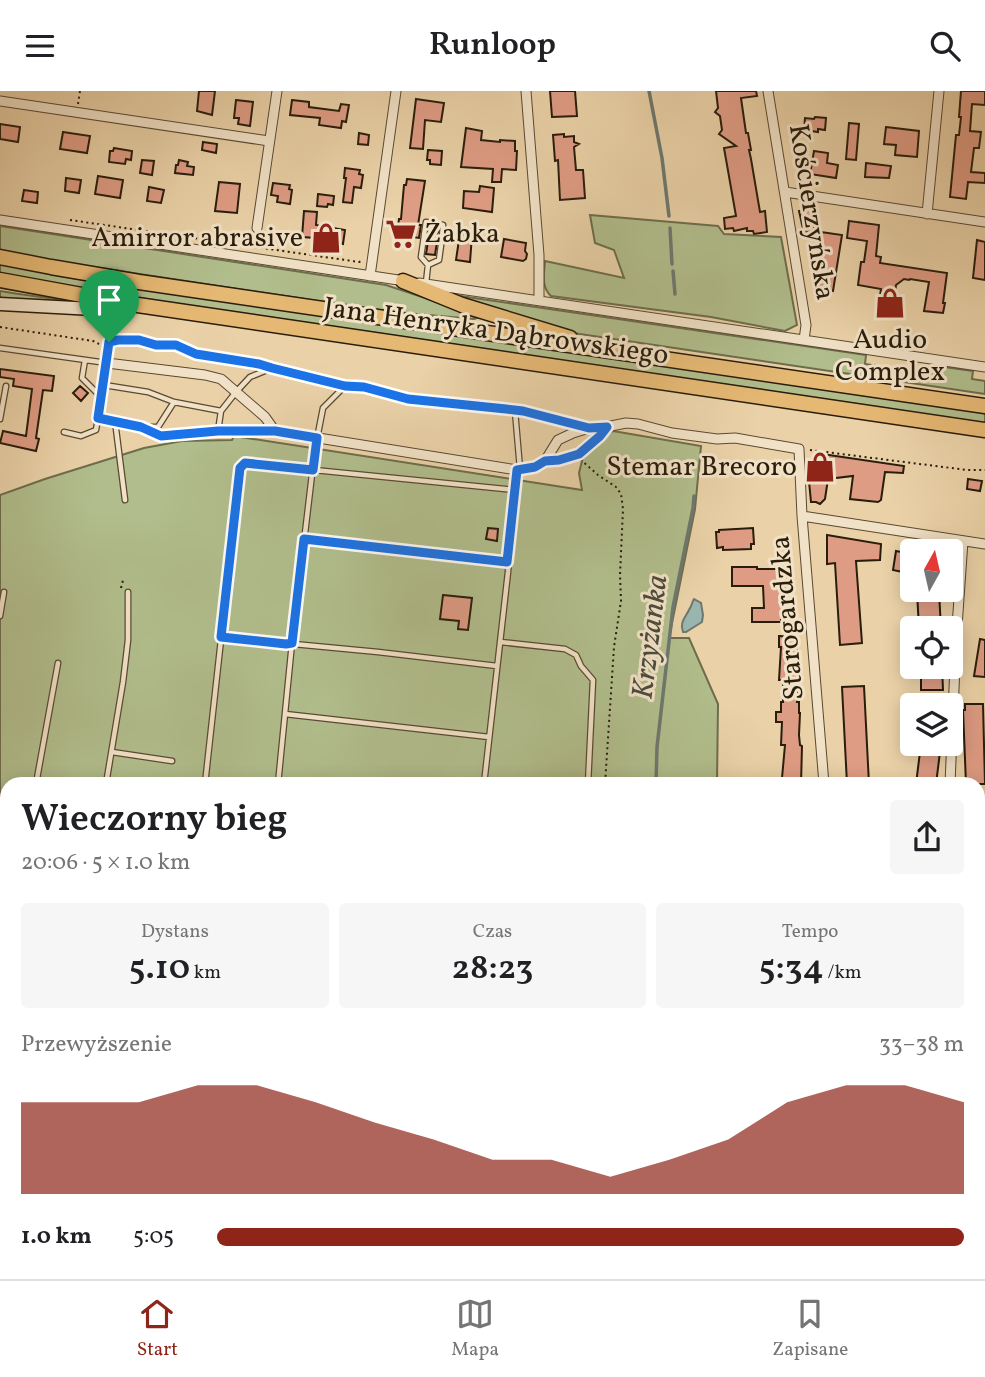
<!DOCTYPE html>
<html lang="pl">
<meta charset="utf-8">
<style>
:root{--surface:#fff;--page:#f6f6f6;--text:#202124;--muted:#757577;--line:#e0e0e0;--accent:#8f2418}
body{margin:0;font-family:Vollkorn,serif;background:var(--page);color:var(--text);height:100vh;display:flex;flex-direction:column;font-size:26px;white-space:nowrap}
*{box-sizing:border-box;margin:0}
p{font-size:23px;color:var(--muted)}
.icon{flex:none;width:38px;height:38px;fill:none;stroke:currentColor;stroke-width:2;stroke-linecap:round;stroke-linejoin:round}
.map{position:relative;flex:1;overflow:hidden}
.side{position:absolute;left:0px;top:686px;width:985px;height:502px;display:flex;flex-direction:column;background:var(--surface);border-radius:21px 21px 0 0;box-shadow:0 4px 18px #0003}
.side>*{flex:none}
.needle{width:46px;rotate:8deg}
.fabs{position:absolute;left:900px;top:448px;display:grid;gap:14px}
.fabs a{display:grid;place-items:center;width:63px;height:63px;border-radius:7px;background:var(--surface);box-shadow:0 4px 18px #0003;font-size:35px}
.pin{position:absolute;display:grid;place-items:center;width:60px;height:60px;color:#fff;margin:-72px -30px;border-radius:50% 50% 50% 0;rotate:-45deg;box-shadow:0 0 7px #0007}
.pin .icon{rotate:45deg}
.round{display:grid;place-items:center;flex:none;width:74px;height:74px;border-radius:7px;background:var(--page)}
.head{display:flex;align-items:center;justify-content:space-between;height:119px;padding:0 21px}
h1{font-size:38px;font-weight:600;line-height:52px}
.metrics{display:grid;grid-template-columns:repeat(3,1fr);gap:10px;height:119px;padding:7px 21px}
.metrics div{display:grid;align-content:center;border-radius:7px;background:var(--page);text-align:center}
.metrics b{font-size:35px;font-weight:600}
.metrics small{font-size:19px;font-weight:400}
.metrics p{font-size:19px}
.chart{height:196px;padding:14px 21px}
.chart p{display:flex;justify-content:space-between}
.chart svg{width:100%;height:126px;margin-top:7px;fill:var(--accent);opacity:.7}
ul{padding:0 21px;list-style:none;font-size:23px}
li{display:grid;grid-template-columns:112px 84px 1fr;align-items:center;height:52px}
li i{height:18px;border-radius:9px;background:var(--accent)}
header{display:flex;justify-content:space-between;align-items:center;height:91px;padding:0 21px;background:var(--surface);font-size:32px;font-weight:600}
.tabs{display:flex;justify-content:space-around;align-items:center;height:98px;border-top:2px solid var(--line);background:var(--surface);font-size:19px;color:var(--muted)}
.tabs a{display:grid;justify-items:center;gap:4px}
.tabs .on{color:var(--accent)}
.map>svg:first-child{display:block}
.green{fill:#b1bd8c;stroke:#6d6d4c;stroke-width:2}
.water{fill:#9ab5af;stroke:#6d786e;stroke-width:2}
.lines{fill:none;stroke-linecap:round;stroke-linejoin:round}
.stream{stroke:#6d786e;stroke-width:3.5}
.building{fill:#df9c84;stroke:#291d0c;stroke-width:2}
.lane-casing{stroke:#594a33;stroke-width:7}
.street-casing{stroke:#594a33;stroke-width:11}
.secondary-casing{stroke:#291d0c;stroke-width:15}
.primary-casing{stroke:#291d0c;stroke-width:17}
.path{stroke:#291d0c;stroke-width:2;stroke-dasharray:2 3.5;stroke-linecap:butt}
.lane{stroke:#f1e1c6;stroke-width:4.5}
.street{stroke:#f1e1c6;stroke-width:9}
.secondary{stroke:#f1e1c6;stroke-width:12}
.primary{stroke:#e5b874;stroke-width:14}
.route-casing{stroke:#fff;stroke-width:14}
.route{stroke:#1a73e8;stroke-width:9}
.labels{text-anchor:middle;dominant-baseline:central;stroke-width:6;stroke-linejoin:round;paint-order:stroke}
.street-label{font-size:28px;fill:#291d0c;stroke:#f1e1c6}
.poi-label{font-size:28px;fill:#291d0c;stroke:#f1e1c6;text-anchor:end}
.water-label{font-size:30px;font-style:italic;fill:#4b4b3d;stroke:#f1e1c6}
</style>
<header><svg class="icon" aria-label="menu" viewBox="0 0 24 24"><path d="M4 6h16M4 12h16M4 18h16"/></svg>Runloop<svg class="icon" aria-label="search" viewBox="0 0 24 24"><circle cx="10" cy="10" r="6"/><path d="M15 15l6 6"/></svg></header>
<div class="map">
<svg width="985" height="1188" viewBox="0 0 985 1188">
<rect width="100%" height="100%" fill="#ead1a7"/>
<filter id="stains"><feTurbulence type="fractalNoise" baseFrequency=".00286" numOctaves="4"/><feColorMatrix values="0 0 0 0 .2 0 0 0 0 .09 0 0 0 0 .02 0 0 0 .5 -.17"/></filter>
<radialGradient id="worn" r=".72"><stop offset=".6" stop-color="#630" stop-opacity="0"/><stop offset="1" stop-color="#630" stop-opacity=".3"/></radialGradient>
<!-- green -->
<path class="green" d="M590,124L718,135L724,143L781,146L797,234L785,240L711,226L551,205C541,196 544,183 545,170L624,187L614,159L595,152Z
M0,135L386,194L455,217L477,227L474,228L383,220L48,169L0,159Z
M0,173L60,185L136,197L985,322V332L132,206L0,183Z
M0,200C28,205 56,207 83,212L0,209Z
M447,203L866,264L865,273L935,283L937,275L973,280L972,288L985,290V303L580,243L563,240Z
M613,340L701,355L695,418L669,547H689L718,613L717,693H7V1181H974L985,1182V1188H0V404L45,388L144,357L182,350L232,349L234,345L582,399L579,382L586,354Z"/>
<!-- water -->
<path class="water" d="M694,508L701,512L703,524L702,531L686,541H683C679,531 686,526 690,517C692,514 692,511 694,508Z"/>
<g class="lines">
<!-- stream -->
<path class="stream" d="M649,0L662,67L669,125
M670,137L672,173
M673,180L675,203
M656,693L657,656L673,516L693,417L694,405
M685,1181V1188"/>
</g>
<!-- building -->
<path class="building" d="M199,0H215L212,24L197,20Z
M550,0H575L577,25L552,26Z
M716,0H756L757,5L741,7L746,42H748L751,59H749L751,68L760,121L765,120L767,141L754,143L753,140H747V137L734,140L733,137L725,138L724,127L736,125L724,57L736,55L719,43L722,39L720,25L715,21L718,17Z
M961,0H985V14L972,13L970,40L981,41L979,57H974L971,81L985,82V92L968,91L966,108L950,106L956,44H959L961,26H959Z
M416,8L444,12L441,31L425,29L423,58L410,57Z
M236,9L253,11L250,35L238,33L239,27H234Z
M292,9L309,11V16L339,20L341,13L349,14L346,31L342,30L341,37L319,34L320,27L290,24Z
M815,26L826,27L825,39L818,38V41L804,39L805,27L814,28Z
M849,32L859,33L856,69L846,68Z
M0,33L20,36L18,51L0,48Z
M886,36L919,40L917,66L895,64L896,54L884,53Z
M466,37L482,40L481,49L500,51V49L515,50V60H517L516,79L502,78L501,91H492L493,78L461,76Z
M63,41L90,45L87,62L60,58Z
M359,42L369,44L368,54L358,53Z
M564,43V46L574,45V51L579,53L574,56L576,79H583L585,107L560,109L558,69L555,70L553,44Z
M203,51L217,53L216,62L202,59Z
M114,57L132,60L131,69L126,68L125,73L109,71L110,60H113Z
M428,59L442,60L441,74L430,73V69H427Z
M814,60L828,62L827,72L838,74L836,87L810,83Z
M142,69L154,70L152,84L140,82Z
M179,69L188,71L187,75L194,76L193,84L175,82L176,74H178Z
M866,72L891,75L889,87L865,86Z
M345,77L360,79L359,83L363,84L361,97L354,96L352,112L343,111L346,87H344Z
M98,85L123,89L120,107L95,103Z
M66,87L81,89L79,102L65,100Z
M407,88L425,90L418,134H421L419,147L397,144L399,128H401L404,94H406Z
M219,91L240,93L237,122L215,120Z
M273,92L290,94L289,98L292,99L290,113L277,111L278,105L271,104Z
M480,95L494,97L492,121L463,117L464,100L479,101Z
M149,96L164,99L161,112L147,110Z
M24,99L38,101L37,112L22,110Z
M318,103L334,105L333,114L328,113L327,116L317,115Z
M815,117L814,140L804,142L799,120Z
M304,120L317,121L316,134L345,139L343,153L330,150V148L302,146Z
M849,130L879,134L876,165L881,166L880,172L947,182L943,212H945L943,222L924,220L929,191L910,188L909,189L904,188L896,194L893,220L878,218L881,198L858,194L861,171H864L867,150L847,147Z
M430,137L438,138V141L433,146L437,151L435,164L426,163L428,150L433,146L429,140Z
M821,141L842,144L833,200L819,198L821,185L818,184L819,175L816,174Z
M460,142L472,144L470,171L456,169Z
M504,148L526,152L525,160L527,163L526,168L523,170L501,166Z
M977,149L985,151V189L973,187Z
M0,278L54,285L52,300L43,299L36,347L39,348L36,360L0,352L3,340L26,345L32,298L13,295L14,288L0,286Z
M80,295L88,302L81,310L73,302Z
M822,363L904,375L903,382L885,381L881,409L878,411L850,408L853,385L828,388L825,408L820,413L816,411H811L808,380L813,379L815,374L821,372Z
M968,388L982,390L980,400L967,398Z
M488,437L498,438L497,450L486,448Z
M753,437L754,453H751V458L723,459V456L717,457L716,441H719V439Z
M827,444L881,453L880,469L856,470L862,552L840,554L835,472L827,473Z
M896,460L912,463V483L893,479Z
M732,476H757V478H780L779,480H791L792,492H785V516H792L793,529H781V531H752V517H764L763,495H732Z
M917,501H939L941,537H919Z
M443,504L472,507L468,539L458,538L459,530L440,528Z
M779,545L795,546V556H797L796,579L797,589H799L797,611H799V622H800L799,644L800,654L802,655L801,693H787V687H782L785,654H781L782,631H776V621H781V611H783V589H779L781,556H779Z
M980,548L985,549V586L974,585Z
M921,576H942L943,599H921Z
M864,595L869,693H847L842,596Z
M965,613H983L985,693H966L963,619H965Z
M921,653H941L936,693H916Z"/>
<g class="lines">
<!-- lane casing -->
<g class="lane-casing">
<path id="lane" d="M424,144L426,131L443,134L442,147
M428,145H424L421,166L428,174L439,169L442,147L438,146
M426,192L428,174
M0,257L107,272L96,339L81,345L64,341
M85,269L82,287L101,306
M104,294L148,301L174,311L221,320
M98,327L141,336H158L174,311
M0,328L6,295
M115,330L125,409
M141,336L161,345L218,340H274
M218,340L221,320L236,301L250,286L272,277L345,295L364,296L408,308L506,318L515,320L520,378
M305,448L507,471
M0,525L4,501
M221,546L378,561L497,575
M500,551L565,558L576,564L581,575L593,589L588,693
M285,623L489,646
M112,661L172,670
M36,693L58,572
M106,693L123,591L128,549V501
M205,693L240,377L245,372L515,399
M278,693L292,552L315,358L323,317L345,295
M484,693L508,481L516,381
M0,791L7,793
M0,885L7,887
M0,966L7,967
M0,1040L7,1041"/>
</g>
<!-- street casing -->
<g class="street-casing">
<path id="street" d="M526,0L539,164V209
M768,0L806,234L804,249
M0,10L269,50
M785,101L985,131
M927,123L939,0
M0,129L405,190
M257,137L277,0
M370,185L396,0
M419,192L985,276
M112,219L107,272L205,284L221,288L265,326L275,340L517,379L535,376L545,370L558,349L573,342L589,337L606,336L626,332L638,333L672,342L717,348L735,347L799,358L802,425L824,693
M802,425L985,453
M950,693L956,550L963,450
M978,753L985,754
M978,1004L985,1005
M978,1126L985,1127"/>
</g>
<!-- secondary casing -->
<g class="secondary-casing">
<path id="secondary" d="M0,213L112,219"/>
</g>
<!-- primary casing -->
<g class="primary-casing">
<path id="primary" d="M0,166L51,176L139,191L985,315
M0,189L131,213L985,339
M403,190L462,214L570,247"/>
</g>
<!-- path -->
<path class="path" d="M78,13L80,0
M70,129L359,171L362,170
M0,236L93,250L99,253
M120,249H139L156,254H176L196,263L259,273
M523,320L568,332
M810,359L967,379H985
M579,363L581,369L598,384L616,396L621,403L623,418L620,484L621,510L614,556L605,693
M556,370L579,363L600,346
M121,497L123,489
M536,1188L541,1181"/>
<!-- lane -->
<use href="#lane" class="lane"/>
<!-- street -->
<use href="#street" class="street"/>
<!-- secondary -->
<use href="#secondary" class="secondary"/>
<!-- primary -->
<use href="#primary" class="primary"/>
</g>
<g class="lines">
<!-- route casing -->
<g class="route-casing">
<path id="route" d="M118,249H139L156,254H176L196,263L259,273L272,277L345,295L364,296L408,308L506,318L523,320L589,337L607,336L600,345L579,363L559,369L545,370L535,376L517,379L507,471L304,448L292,552L286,553L221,546L240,377L245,372L313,379L317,347L275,340H218L161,345L141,336L98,327L109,251Z"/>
</g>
<!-- route -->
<use href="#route" class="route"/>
</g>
<!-- icons -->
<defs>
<g id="supermarket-bare" transform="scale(2.415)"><path d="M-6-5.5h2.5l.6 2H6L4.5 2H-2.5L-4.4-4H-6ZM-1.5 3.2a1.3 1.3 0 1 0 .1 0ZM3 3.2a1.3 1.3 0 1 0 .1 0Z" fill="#8f2418" stroke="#f1e1c6" stroke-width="2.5" paint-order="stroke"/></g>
<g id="shop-bare" transform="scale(2.415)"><path d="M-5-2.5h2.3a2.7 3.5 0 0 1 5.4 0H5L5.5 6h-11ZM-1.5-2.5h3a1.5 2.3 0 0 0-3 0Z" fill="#8f2418" stroke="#f1e1c6" stroke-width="2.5" paint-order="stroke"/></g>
</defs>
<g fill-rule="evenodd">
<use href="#supermarket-bare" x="401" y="143"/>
<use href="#shop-bare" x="326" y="147"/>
<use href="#shop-bare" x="890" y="212"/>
<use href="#shop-bare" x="820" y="376"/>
</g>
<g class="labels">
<!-- street labels -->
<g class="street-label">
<text transform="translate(811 121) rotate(81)">Kościerzyńska</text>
<text transform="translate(496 241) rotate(8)">Jana Henryka Dąbrowskiego</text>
<text transform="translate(788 527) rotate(-95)">Starogardzka</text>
</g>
<!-- poi labels -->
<g class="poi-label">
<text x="424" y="143" text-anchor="start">Żabka</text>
<text x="303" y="147">Amirror abrasive</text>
<text x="890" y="249" text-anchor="middle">Audio<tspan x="890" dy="32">Complex</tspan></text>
<text x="797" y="376">Stemar Brecoro</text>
</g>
<!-- water labels -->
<g class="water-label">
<text transform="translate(651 546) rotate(-83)">Krzyżanka</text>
</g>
</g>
<rect width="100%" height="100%" filter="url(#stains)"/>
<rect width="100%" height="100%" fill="url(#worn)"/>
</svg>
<div class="fabs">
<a><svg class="needle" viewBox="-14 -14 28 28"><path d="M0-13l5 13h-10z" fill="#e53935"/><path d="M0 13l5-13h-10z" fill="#757577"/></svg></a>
<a><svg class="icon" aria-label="locate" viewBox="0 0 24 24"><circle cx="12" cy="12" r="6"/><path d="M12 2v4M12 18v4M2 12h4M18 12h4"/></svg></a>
<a><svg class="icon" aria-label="layers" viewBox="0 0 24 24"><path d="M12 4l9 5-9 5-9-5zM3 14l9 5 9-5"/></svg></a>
</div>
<div class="pin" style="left:109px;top:251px;background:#1e9e55"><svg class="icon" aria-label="arrive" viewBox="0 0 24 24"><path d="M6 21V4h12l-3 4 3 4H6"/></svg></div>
<section class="side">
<div class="head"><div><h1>Wieczorny bieg</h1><p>20:06 · 5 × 1.0 km</p></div><a class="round"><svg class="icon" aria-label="share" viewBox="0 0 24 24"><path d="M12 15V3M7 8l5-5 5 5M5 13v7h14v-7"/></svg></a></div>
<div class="metrics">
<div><p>Dystans</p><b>5.10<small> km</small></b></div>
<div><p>Czas</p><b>28:23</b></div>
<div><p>Tempo</p><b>5:34<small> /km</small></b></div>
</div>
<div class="chart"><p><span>Przewyższenie</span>33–38 m</p>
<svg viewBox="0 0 160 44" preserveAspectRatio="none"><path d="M0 44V12L10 12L20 12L30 6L40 6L50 12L60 19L70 25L80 32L90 32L100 38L110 32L120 25L130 12L140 6L150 6L160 12V44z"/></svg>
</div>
<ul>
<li><b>1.0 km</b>5:05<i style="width:100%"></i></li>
</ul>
</section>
</div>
<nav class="tabs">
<a class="on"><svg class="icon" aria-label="home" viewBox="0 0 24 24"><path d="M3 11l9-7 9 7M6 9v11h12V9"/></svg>Start</a>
<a><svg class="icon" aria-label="map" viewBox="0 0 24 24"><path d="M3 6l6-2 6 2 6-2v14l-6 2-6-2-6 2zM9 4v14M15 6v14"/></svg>Mapa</a>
<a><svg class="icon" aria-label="saved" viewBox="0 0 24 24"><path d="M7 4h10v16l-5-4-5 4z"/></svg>Zapisane</a>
</nav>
